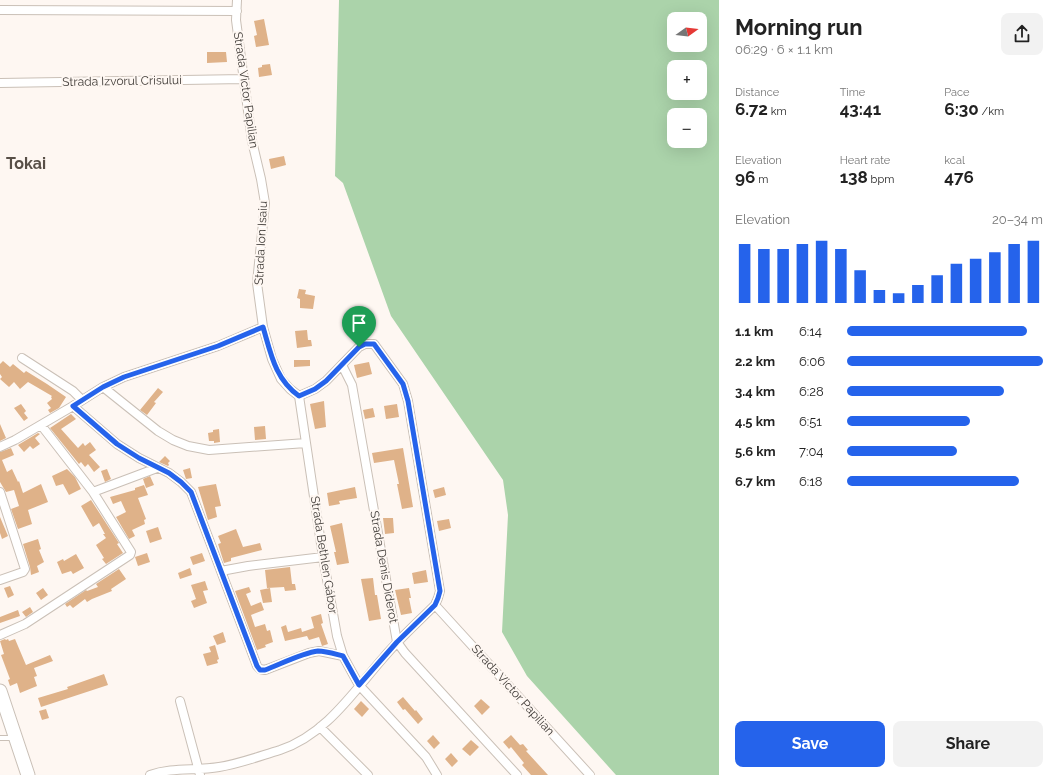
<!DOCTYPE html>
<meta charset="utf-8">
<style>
:root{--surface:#fff;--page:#f2f2f2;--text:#222;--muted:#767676;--accent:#2563eb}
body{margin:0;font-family:Raleway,sans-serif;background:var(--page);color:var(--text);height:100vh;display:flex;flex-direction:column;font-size:15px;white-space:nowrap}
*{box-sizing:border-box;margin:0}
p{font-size:13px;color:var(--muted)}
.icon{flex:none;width:22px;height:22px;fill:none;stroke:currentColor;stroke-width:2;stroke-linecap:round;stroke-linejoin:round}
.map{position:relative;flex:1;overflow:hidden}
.drawer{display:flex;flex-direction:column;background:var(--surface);width:340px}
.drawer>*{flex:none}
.needle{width:26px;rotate:75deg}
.fabs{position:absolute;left:667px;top:12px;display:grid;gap:8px}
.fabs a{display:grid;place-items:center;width:40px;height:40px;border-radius:8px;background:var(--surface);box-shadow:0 4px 16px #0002;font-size:20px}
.pin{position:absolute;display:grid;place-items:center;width:34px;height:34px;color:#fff;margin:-41px -17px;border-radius:50% 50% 50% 0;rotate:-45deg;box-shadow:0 0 4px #0007}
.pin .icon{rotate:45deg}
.round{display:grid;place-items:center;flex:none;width:42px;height:42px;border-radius:8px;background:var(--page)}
.summary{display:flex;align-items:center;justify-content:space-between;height:68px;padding:0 16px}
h1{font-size:22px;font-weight:700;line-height:30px}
.figures{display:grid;grid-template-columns:repeat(3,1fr);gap:6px;height:68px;padding:4px 16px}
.figures div{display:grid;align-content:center}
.figures b{font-size:17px;font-weight:700}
.figures small{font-size:11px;font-weight:400}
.figures p{font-size:11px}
.chart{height:112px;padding:8px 16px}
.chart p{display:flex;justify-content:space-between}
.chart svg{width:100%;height:72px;margin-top:4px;stroke:var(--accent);stroke-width:6}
.cta{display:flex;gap:8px;margin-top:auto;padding:8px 16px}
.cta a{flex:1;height:46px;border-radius:8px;background:var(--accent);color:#fff;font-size:16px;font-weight:700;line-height:46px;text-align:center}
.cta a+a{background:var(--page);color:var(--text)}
ul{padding:0 16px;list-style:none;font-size:13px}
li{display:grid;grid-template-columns:64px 48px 1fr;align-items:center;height:30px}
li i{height:10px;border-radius:5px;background:var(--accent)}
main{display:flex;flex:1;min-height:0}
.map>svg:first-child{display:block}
.green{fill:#abd3aa;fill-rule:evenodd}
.building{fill:#dfb289}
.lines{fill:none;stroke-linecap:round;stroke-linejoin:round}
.lane-casing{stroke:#cac0b7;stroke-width:6}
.street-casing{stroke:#cac0b7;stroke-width:10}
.primary-casing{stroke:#cac0b7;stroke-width:15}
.lane{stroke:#fff;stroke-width:4}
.street{stroke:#fff;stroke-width:8}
.primary{stroke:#fff;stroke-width:13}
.route-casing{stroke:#fff;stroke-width:8}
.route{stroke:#2563eb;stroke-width:5}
.labels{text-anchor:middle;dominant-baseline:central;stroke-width:4;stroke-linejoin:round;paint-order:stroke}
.street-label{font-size:12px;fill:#403c38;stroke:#fef7f2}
.district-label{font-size:16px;font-weight:bold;fill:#584f47;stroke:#fef7f2}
</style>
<main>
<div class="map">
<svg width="719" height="775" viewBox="0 0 719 775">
<rect width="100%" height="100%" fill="#fef7f2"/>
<!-- green -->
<path class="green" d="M339,0H719V775H616L527,676L502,632L508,515L503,480L391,316L343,183L335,176ZM674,19H700V45H674ZM674,67H700V93H674ZM674,115H700V141H674Z"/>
<!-- building -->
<path class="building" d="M264,19L269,45L256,47L254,36L257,35L254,21Z
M207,52H226L227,62L207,63Z
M270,64L272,75L259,77L258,68L262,67V65Z
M284,156L286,165L271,169L269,159Z
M299,289L306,290L305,294L315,296L313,309L300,308V299L297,298Z
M307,330L308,340H311L312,346L297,348L295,331Z
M294,360H310V366L294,367Z
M3,361L10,367L13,364L24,373L26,371L47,384L66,397L59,408L50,413L48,410L51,408L47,403L52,399L51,397L52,396L28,382L20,389L14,382L9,387L0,379L2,377L0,374V364Z
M369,362L372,374L357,378L354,365Z
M158,388L163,392L154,402L156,403L147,415L140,410Z
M324,401L326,427L315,429L310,404Z
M21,404L26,411L24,413L28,418L24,421L14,408Z
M397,404L399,417L386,419L384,406Z
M373,408L375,417L365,419L363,410Z
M71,414L76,419L61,429L78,448L83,443L85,446L90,442L96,450L89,455L100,467L94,472L88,464L85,467L81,462L79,464L50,428Z
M0,424L6,438L0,441Z
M265,426L266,439L255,440L254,427Z
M219,429L220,442L214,443V441H209L208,433L213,432V430Z
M38,433L40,434L35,438L40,444L33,449L30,446L24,452L18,445Z
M11,448L14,455L2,460L7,472L12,469L18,482L19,481L23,493L41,484L48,502L28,510L32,524L18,529L11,509L19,506L14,490L6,492L0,482V452Z
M403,448L413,507L402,509L397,484H399L394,460L374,463L372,453Z
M165,456L170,461L168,463L169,465L168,466L159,462Z
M190,468L192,478L186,479L183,470Z
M67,469L75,477L81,489L69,495L63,484L56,486L52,476Z
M107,469L111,479L105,482L101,471Z
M150,476L154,485L146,488L143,479Z
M216,484L221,506L215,507L217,517L208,520L198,487Z
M144,485L148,495L138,498L146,519L144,520L145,524L132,530L135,536L129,539L116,517L126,512L121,501L113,504L110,497L135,490V488Z
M355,487L357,498L339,501L340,504L329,506L327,493Z
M444,487L446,495L435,498L433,490Z
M91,500L119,543L117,544L123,553L106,564L102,559L104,558L96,545L106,538L103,534H105L99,523L93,527L81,506Z
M0,517L8,536L2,539L0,533Z
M383,518H393L394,533L385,534Z
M449,519L451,528L439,531L437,521Z
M342,523L349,563L337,565L334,552H336L330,526Z
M158,527L162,539L150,543L146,531Z
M236,529L243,547L260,543L262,550L231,558V561L224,563L218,544L221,543L218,536Z
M38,539L41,549L39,550L44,562L37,566L39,572L31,575L30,567L23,544Z
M147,553L150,562L138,566L135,557Z
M202,553L205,561L193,565L190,557Z
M76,554L84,568L73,574L71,571L62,574L57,562L63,559L64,561Z
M290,567L292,584H295L296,590L285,591L284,587L267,588L265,570Z
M190,568L192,575L180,579L178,573Z
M119,569L126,579L111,589L112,591L92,599L87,602L85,599L73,608L70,605L67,607L65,604L86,590L87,591L98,587L96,584Z
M426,570L428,582L414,584L412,573Z
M373,578L375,595H377L381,619L369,621L361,579Z
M205,581L208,590L203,591L207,603L194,608L191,601L196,599L191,585Z
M10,586L14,595L8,598L4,588Z
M249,587L251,592L246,594L251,606L261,602L264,610L251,615L255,627L265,624L267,631L270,630L273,642L265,645L266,647L257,650L235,591Z
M43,588L48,595L41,600L36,593Z
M270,588L272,602L263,603L260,590Z
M409,588L411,598H409L412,613L401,615L395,590Z
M30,607L33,612L26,617L22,612Z
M18,610L20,616L0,623V617Z
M321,614L323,623L321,624L328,644L322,646L319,637L309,640L307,636L285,641L281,627L286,625L288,632L301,628L302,632L314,628L311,617Z
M223,632L226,642L217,645L213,636Z
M5,639L6,640L8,639L9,641L15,639L26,665L50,655L53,661L34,668L37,676L34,677L37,686L20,693L17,683L10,686L8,680L10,679L1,655L4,654L0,641Z
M215,645L219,659L217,660L218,663L207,666L203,654L211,652L209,647Z
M104,674L108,685L41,707L38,698L68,689L67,687Z
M403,697L415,711L416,710L423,719L418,724L405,709L403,710L397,702Z
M481,699L490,707L482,715L474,706Z
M361,701L369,709L362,717L354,709Z
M46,709L49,718L42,720L39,711Z
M433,735L440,743L434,749L427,741Z
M511,735L520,745L523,744L528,750L526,751L548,775H531L522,765L524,763L511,747L509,749L503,742Z
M471,740L479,747L470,756L462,749Z
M451,753L458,761L452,767L445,759Z"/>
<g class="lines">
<!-- lane casing -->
<g class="lane-casing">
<path id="lane" d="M0,738H13"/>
</g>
<!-- street casing -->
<g class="street-casing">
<path id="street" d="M237,0L236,20L252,141L261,179L265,203L257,283L263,327L272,359L281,379L290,389L299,396
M0,10L237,11
M0,83L244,79
M22,358L73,391L82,400
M342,365L352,385L397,642L405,653L517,775
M103,387L158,431L173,440L188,446L209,450L306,443
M299,396L323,557L337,636L343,656L359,685L426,757L437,775
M73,406L103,387L124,377L218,346L263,327
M0,447L15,440L73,406L117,444L139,458L169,473L181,482L191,492L257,666L260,669L265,670L309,653L319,651L343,656
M0,492L25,569L23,572L0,580
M93,492L157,468
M221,571L248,566L323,557
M435,605L590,775
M0,635L25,624L130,555L131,552L93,492L41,425
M180,701L200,775
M320,727L368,775
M150,775C172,767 196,771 219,767C239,764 260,756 280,750C326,735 354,691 384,657C400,638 418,622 435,605L438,598L440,591L408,401L403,384L374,344H365L359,347L326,381L315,389L299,396"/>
</g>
<!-- primary casing -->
<g class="primary-casing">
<path id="primary" d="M0,691L28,775"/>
</g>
<!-- lane -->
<use href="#lane" class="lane"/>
<!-- street -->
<use href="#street" class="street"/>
<!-- primary -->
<use href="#primary" class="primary"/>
</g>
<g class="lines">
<!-- route casing -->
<g class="route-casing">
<path id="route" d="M263,327C271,354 275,379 299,396L315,389L326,381L359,347L365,344H374L403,384L408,401L440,591L438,598L435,605L397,642L359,685L343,656C335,654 326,651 318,651C302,653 281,664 265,670H260L257,666L191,492L181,482L169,473L139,458L117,444L73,406L103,387L124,377L218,346Z"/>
</g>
<!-- route -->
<use href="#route" class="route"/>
</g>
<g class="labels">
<!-- street labels -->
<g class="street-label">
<text transform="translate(122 81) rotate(-1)">Strada Izvorul Crisului</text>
<text transform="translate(246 90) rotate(82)">Strada Victor Papilian</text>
<text transform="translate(261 243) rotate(-87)">Strada Ion Isaiu</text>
<text transform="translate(324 555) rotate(81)">Strada Bethlen Gábor</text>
<text transform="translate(384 567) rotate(80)">Strada Denis Diderot</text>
<text transform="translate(513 690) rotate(48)">Strada Victor Papilian</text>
</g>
<!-- district labels -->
<g class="district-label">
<text x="26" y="163">Tokai</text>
</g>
</g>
</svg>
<div class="fabs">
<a><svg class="needle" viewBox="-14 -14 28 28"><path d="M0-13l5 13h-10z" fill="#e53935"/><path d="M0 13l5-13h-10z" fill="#767676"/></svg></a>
<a>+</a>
<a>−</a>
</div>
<div class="pin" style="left:359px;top:347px;background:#1e9e55"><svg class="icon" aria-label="arrive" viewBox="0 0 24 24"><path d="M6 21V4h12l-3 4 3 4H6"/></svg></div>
</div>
<section class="drawer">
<div class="summary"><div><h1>Morning run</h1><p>06:29 · 6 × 1.1 km</p></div><a class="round"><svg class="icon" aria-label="share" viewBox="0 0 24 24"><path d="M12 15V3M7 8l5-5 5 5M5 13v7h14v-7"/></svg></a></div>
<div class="figures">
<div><p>Distance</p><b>6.72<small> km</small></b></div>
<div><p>Time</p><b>43:41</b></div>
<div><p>Pace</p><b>6:30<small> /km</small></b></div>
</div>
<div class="figures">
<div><p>Elevation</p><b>96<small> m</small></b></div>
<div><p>Heart rate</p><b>138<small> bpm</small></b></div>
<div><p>kcal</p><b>476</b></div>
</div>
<div class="chart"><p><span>Elevation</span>20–34 m</p>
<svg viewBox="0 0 160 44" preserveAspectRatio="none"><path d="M5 44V8M15 44V11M25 44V11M35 44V8M45 44V6M55 44V11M65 44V24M75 44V36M85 44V38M95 44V33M105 44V27M115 44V20M125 44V17M135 44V13M145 44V8M155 44V6"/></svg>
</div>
<ul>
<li><b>1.1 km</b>6:14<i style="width:92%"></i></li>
<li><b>2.2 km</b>6:06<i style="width:100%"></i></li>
<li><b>3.4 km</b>6:28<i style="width:80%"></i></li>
<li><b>4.5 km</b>6:51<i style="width:63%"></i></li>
<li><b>5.6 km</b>7:04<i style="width:56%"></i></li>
<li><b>6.7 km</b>6:18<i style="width:88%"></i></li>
</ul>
<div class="cta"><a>Save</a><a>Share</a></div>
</section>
</main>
